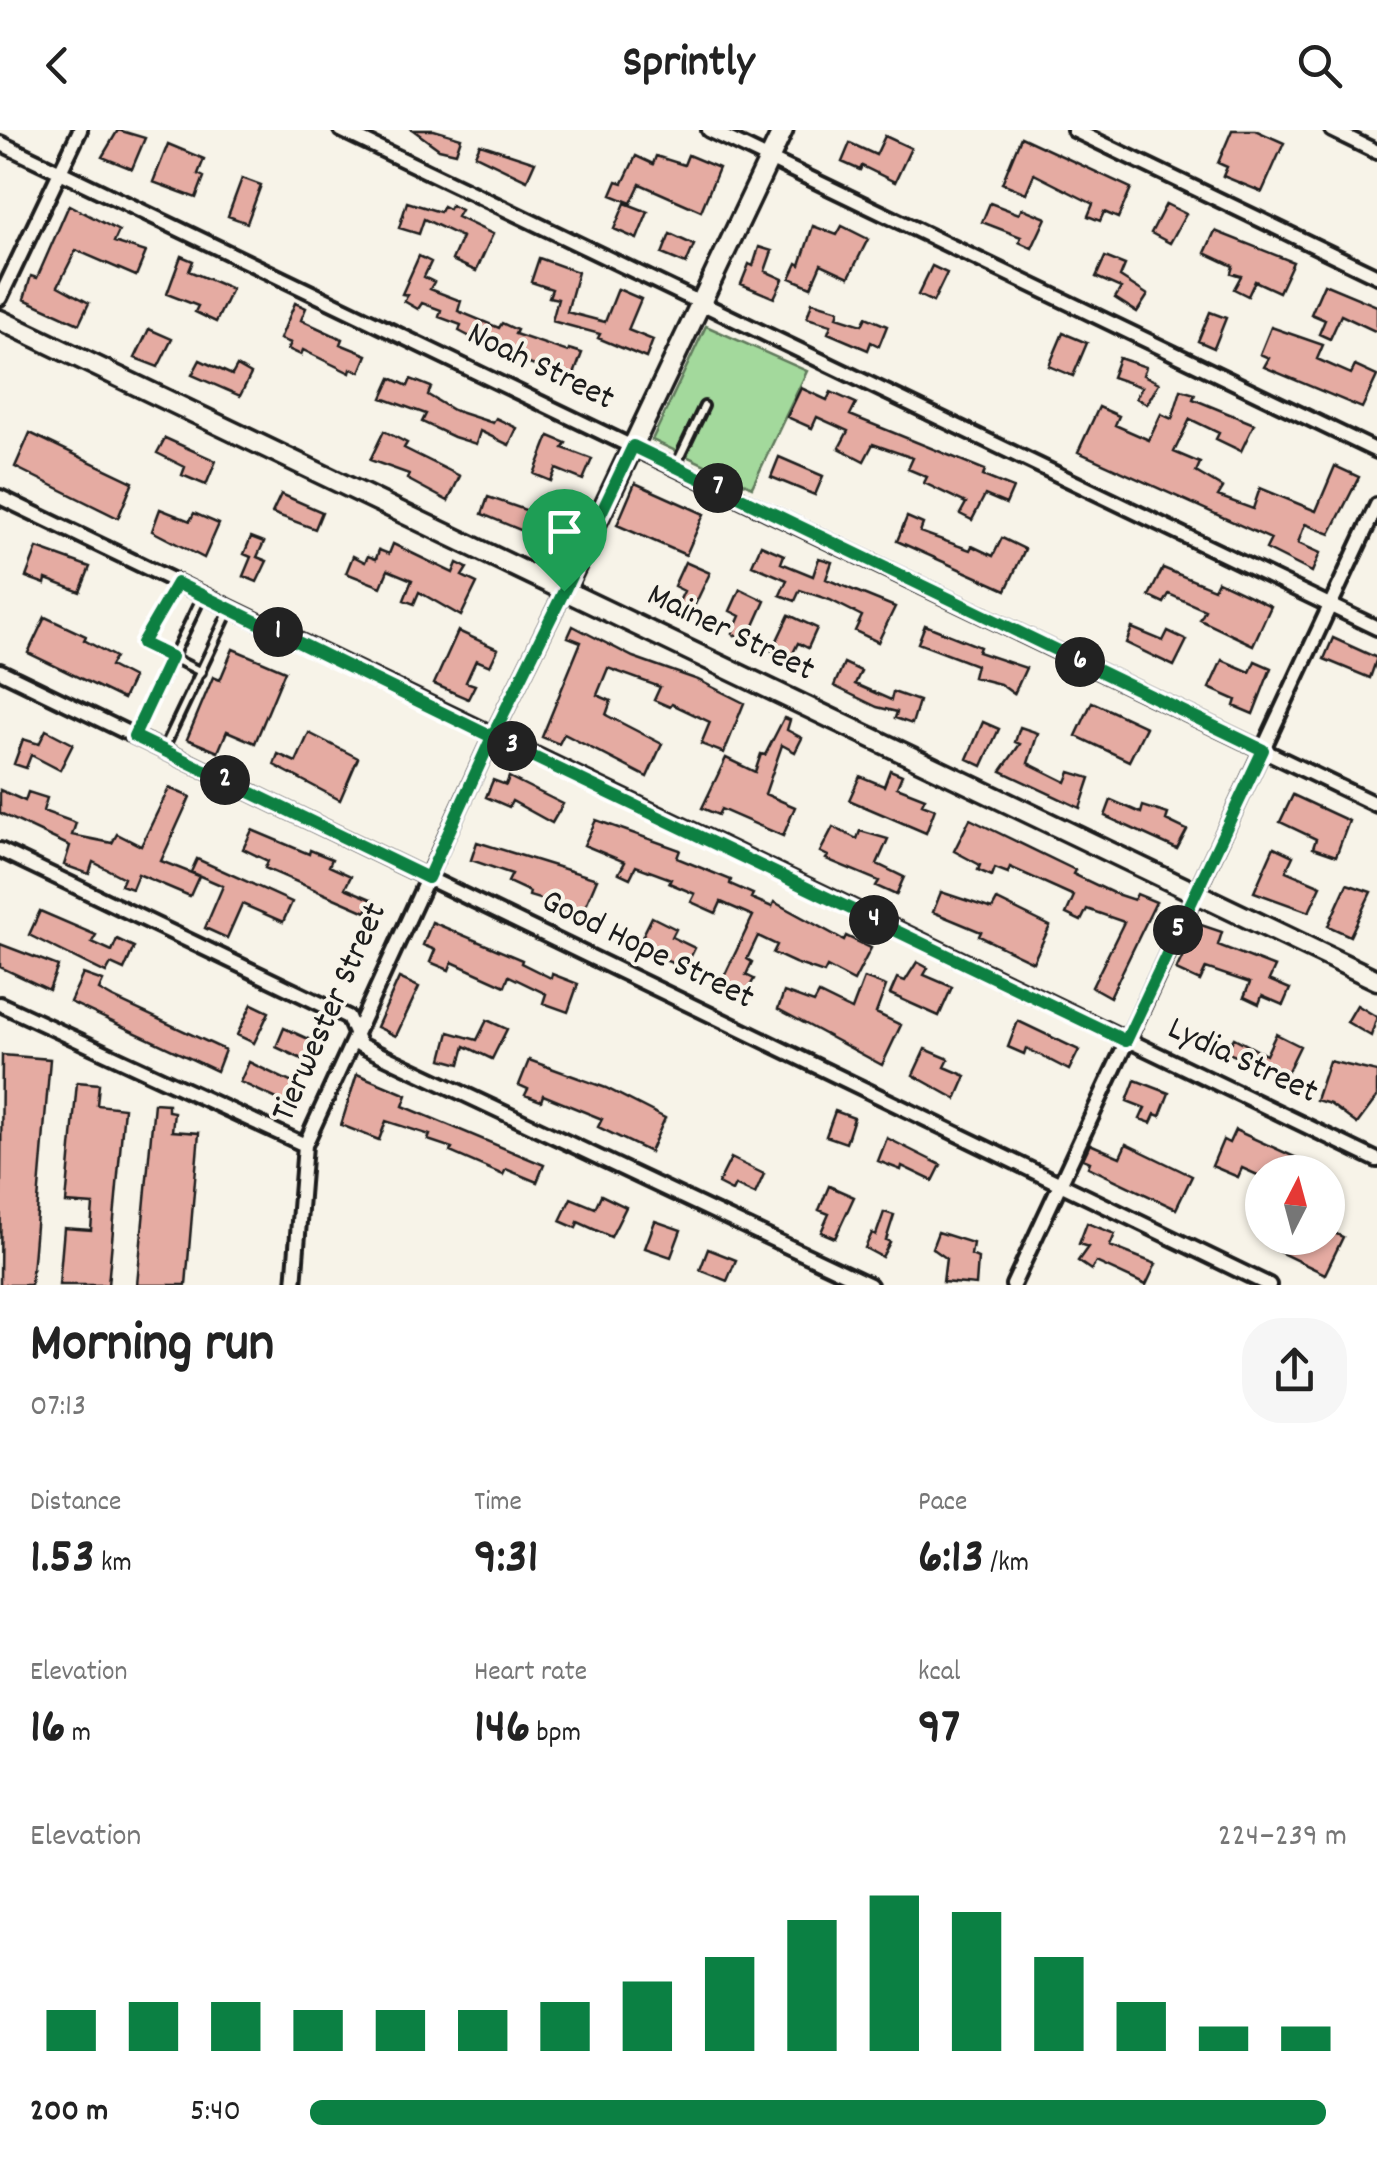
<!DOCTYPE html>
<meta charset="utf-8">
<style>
:root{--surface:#fff;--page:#f6f6f6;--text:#222;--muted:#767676;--accent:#0b8043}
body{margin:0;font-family:Dekko,sans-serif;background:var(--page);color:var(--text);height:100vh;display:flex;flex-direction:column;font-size:38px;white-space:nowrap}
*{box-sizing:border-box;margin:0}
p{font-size:32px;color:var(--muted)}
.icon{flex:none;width:55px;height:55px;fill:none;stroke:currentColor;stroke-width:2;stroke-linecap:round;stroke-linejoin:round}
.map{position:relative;height:1155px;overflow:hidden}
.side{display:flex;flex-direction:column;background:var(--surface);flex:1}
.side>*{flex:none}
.needle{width:65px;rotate:6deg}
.buttons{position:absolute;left:1245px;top:1025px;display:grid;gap:20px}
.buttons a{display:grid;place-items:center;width:100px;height:100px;border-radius:50%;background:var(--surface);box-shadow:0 2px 8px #0004;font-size:50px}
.pin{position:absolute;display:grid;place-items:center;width:85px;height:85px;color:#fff;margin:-102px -42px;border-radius:50% 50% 50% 0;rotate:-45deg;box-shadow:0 0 10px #0007}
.pin .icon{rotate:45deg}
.km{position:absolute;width:50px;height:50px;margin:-25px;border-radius:50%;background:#222;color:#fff;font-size:28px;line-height:50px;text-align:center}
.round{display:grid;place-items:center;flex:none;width:105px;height:105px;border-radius:40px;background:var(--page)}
.summary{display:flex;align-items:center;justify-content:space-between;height:170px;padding:0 30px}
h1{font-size:55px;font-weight:700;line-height:75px}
.stats{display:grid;grid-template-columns:repeat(3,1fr);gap:15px;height:170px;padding:10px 30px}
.stats div{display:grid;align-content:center}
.stats b{font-size:50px;font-weight:700}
.stats small{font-size:28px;font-weight:400}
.stats p{font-size:28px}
.chart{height:280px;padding:20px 30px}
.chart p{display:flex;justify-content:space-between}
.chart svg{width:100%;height:180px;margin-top:10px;stroke:var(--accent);stroke-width:6}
ul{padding:0 30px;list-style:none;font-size:32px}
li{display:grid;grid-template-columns:160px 120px 1fr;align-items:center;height:75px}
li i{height:25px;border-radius:12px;background:var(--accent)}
header{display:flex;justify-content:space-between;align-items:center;height:130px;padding:0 30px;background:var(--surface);font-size:45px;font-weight:700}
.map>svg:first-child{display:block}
.green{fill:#a3d99c;stroke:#607a5c;stroke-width:2.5}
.building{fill:#e5aba2;stroke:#1c1c1c;stroke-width:2.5}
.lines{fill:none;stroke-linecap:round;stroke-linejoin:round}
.lane-casing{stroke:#1c1c1c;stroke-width:14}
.street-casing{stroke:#1c1c1c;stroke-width:20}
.secondary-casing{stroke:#1c1c1c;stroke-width:25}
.lane{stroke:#f7f3e8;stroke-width:6}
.street{stroke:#f7f3e8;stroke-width:12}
.secondary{stroke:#f7f3e8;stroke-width:18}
.route-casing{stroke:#fff;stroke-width:20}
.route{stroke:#0b8043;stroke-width:12}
.labels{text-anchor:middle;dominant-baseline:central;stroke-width:8;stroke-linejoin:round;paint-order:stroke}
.street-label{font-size:35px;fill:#1c1c1c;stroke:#f7f3e8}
</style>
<header><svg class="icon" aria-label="back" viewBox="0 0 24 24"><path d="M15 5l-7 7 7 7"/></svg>Sprintly<svg class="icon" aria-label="search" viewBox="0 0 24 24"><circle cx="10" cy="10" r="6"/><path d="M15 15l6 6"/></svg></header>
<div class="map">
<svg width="1377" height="1155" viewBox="0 0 1377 1155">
<rect width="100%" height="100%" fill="#f7f3e8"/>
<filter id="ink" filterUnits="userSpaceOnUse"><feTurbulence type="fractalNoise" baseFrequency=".01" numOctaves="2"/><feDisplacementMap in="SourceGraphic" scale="20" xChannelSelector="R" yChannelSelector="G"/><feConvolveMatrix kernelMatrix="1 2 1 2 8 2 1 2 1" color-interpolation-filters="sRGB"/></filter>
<g filter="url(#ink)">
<!-- green -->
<path class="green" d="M706,196L807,241L752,357L652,310Z"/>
<!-- building -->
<path class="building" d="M118,0L145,8L132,39L102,27Z
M413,0H434L461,8L456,23L439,19Z
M1232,0H1255L1284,13L1262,62L1223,46L1227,37L1218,33Z
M885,6L911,18L895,52L862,36L860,40L842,32L850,13L876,25Z
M1021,7L1131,58L1118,88L1104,82L1100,91L1088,86L1093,74L1034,44L1026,63L1002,53Z
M168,14L204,29L198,44L204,47L196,68L153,52Z
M480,14L535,32L527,50L475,25Z
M688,25L719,38L701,81L640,54L631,73L611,65L617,51L623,53L636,26L653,34L656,26L684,35Z
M242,48L261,55L247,93L228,86Z
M407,72L440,82L443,76L449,79L451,75L461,80L457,87L493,104L476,141L452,130L462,107L424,89L419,104L399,98Z
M625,73L648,82L637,109L614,99Z
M990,73L1019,84L1022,78L1046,88L1032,118L1019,112L1021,107L982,92Z
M1166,74L1186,84L1170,113L1151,103Z
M69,75L119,101L114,112L146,122L136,146L76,120L58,156L89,173L79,194L24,169L31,146L37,148Z
M813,96L837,105L842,96L868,109L849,147L821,134L811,157L790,148L797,133L800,135Z
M1215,101L1293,132L1279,162L1255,151L1248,166L1234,159L1241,146L1231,143L1233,136L1205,123Z
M670,104L694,115L686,134L662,124Z
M759,117L772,121L765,141L783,149L774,168L741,154L749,134L753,136Z
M181,126L193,131L189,141L232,159L216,192L195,182L198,176L167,164Z
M419,126L431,132L424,147L434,152L430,159L461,171L458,181L499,198L502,193L517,200L515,204L568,222L569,219L582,223L572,250L505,225L459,201L461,195L439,187L441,180L422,173L418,179L404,171L408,165L402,164Z
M1105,127L1125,135L1120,147L1148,165L1137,182L1115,168L1121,158L1096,147Z
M539,128L578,142L567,182L605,192L618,159L641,169L628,200L653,210L646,228L598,208L600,204L552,191L558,169L549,167L552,159L531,152Z
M932,136L947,143L933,172L918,165Z
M1324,154L1377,176V202L1341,185L1330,209L1319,204L1325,190L1311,184Z
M812,172L839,180L837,187L862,195L866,187L887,196L879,216L871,212L868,220L828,203L831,195L807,188Z
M295,173L306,178L301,190L342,209L340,214L367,225L360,242L351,239L350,243L303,220L301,225L288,219L291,213L280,209Z
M1210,182L1226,188L1214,218L1198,211Z
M1271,197L1323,215L1317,229L1351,244L1355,236L1377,246L1362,278L1264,237L1269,228L1260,224Z
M149,199L172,209L158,237L135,228Z
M1063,203L1087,213L1073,246L1049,236Z
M1119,228L1146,237L1143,245L1159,253L1147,274L1136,268L1142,257L1112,247Z
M200,230L232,245L237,236L251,244L240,266L192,245Z
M391,248L408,256L411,249L431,257L428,265L453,280L493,293L496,288L517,298L509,315L480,301L476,314L454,307L422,292L426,284L382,268Z
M801,258L827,270L831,262L856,273L850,285L985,340L983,346L1013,358L1006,374L985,365L972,390L960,384L966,373L924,353L927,347L908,339L913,328L873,314L864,331L839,318L848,301L817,287L812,298L787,287Z
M1181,260L1195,264L1193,269L1254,294L1241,321L1216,309L1219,303L1190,289L1174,322L1200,333L1196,342L1223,358L1218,366L1253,379L1260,358L1316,381L1335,336L1359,347L1330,404L1305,394L1298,413L1320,423L1312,442L1266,419L1271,409L1078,322L1099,277L1119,286L1115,295L1149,310L1161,284L1172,289Z
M384,301L407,313L404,318L460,346L448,371L407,349L409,344L370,330Z
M30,303L133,352L118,388L15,337Z
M549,306L566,313L563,318L592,329L583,350L556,339L551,351L534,344Z
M165,308L216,331L206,355L182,345L185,337L157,323Z
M779,327L823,346L815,365L771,347Z
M635,353L704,384L686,425L617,395Z
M281,364L322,382L315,399L272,383Z
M488,367L537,384L530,404L482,384Z
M160,379L190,391L194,383L219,394L204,428L152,401Z
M907,387L923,394L920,402L970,420L972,416L993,426L1002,408L1025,419L1006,460L897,411Z
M251,407L264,412L257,427L267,431L257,452L243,446L251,427L244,424Z
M393,414L453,443L457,433L467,438L462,446L477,453L461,486L419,462L414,474L404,470L412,450L388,440L381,457L346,443L353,426L365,432L368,426L376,429L379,420L389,424Z
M761,415L784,425L781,433L813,446L819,428L832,432L826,449L895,477L878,512L855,501L862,486L830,470L800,460L795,471L780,465L787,450L752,435Z
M37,418L90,437L80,462L46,449L45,454L26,447Z
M685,432L710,443L690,485L676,478L684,461L674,456Z
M1163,438L1214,459L1218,451L1271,476L1253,515L1200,490L1205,480L1169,464L1164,473L1149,466Z
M740,459L765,471L747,511L732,504L740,486L730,481Z
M789,485L817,498L808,518L798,513L790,529L772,521Z
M45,487L86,506L84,510L115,527L110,536L133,548L123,569L28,523Z
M925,495L980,517L978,522L1026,538L1014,564L1000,554L973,547L976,535L918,513Z
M573,496L633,527L698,550L744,573L724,623L701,614L710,592L672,574L670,577L654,570L660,557L608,538L597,565L611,571L606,585L662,614L647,647L564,604L559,614L542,607L581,512L568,507Z
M1132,498L1163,511L1168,501L1187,510L1174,536L1126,513Z
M458,501L498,519L490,536L476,530L466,552L475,555L468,569L434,554Z
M1333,508L1377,528L1370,548L1324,529Z
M233,519L285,541L255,613L227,601L218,622L187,609L213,547L220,550Z
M1222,530L1250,542L1255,531L1271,538L1253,584L1234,576L1236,570L1209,558Z
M844,533L861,541L855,554L891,570L893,562L919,571L912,594L895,588L897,582L877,577L834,556Z
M1092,572L1146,597L1129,631L1076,606Z
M784,588L790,590L787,600L802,608L795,622L782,615L765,664L795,677L783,706L721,679L718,685L702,678L726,628L755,642L761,624L765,625Z
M983,592L999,599L982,636L967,629Z
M1020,597L1038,603L1028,633L1066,652L1070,642L1090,648L1080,678L1001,641L1020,614L1015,612Z
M46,600L73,614L60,640L31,625L26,638L14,634L23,609L39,614Z
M309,603L358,628L340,670L274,635L278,624L296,632Z
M890,640L902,645L897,657L925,668L922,674L935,679L926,703L849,670L860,646L884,656Z
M509,647L563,674L552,693L512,671L509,677L486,667L493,650L506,655Z
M169,658L190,667L161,731L199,746L190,766L138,744L132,759L121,755L124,748L93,732L89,744L64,735L70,716L0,683V660L25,671L28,662L47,668L43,681L76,693L72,705L112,713L117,704L141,716Z
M1293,665L1349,691L1336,726L1313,718L1316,709L1280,692Z
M1111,670L1141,683L1143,676L1168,684L1166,690L1187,700L1177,719L1105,686Z
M970,689L1075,740L1073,744L1113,763L1134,770L1137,764L1156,772L1110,867L1092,857L1124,792L1087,779L1081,791L1066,784L1074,766L1010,737L1008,743L995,738L992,746L978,740L980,735L954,721Z
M596,690L680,720L677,728L731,750L730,754L753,764L751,768L772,777L774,772L844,810L846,806L871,818L854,851L827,837L824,843L795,833L773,823L777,815L758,806L747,829L752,832L746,845L754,849L745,865L721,853L753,786L721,772L716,783L691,772L695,764L669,753L671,749L636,736L630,748L619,743L625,732L584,715Z
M833,697L857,709L860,701L888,709L877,734L904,747L896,765L876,756L879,751L826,729L828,726L820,722Z
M252,700L309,724L310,720L332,729L329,736L351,746L345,758L371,769L366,782L265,738L268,731L243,719Z
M477,712L597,749L580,789L555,778L556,774L529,766L530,762L508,752L512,744L471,730Z
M1274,717L1293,726L1286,741L1321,756L1309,782L1254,762Z
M197,729L292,772L283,792L242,774L227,808L205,798L223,756L191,742Z
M1347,754L1371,762L1350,806L1328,796Z
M941,762L992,779L997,770L1050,796L1033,832L979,806L981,802L933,782Z
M40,781L96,805L92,812L112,821L117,809L134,817L124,840L111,834L106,843L29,805Z
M652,787L676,799L672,807L695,818L685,838L636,819Z
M432,792L522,830L521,833L551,848L552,844L578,854L568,882L543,873L546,864L509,846L505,856L452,832L449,840L430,832L435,820L423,815Z
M1198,794L1222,802L1218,815L1275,837L1269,850L1290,859L1283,875L1262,866L1259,874L1244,867L1250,853L1206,838L1200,851L1176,840Z
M0,814L58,836L49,860L0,837Z
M917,832L928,838L924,845L952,857L939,886L890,864L897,848L905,851Z
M83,844L103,851L99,860L113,868L225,920L217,941L70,872Z
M399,848L419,857L396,906L377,897Z
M864,848L886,856L876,883L901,895L882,935L778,879L784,862L814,873L819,864L852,880Z
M252,874L269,882L254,913L237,905Z
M1357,875L1377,887L1371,906L1347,892Z
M487,890L507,899L492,929L465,916L460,934L442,929L449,902L477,910Z
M1018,891L1079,920L1069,940L1026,918L1024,924L1008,917Z
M284,898L313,911L304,930L276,917Z
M1276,904L1300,916L1285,947L1226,922L1234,908L1266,925Z
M925,919L949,929L945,937L966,946L956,969L913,945Z
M2,925L50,929L31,1155H0Z
M529,930L606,958L665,988L650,1022L598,997L602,989L543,965L541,971L525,965L528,959L519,955Z
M1329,931L1377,942V967L1357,994L1330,974L1316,970Z
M249,932L301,957L292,976L240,952Z
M357,944L407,965L403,976L544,1035L537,1052L506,1039L503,1045L450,1022L452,1018L428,1010L430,1005L386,991L379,1010L341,995Z
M1135,950L1169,963L1160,986L1155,984L1151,993L1140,989L1145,978L1127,971Z
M77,952L99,954L97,975L124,978L108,1155H59L64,1098L91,1100L93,1075L66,1073Z
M154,973L168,974V981L174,982L172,1001L199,1003L186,1155H137Z
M835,981L854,988L846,1013L826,1006Z
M1235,1000L1310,1034L1307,1042H1262V1047L1242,1038L1238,1047L1212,1036L1223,1010L1229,1013Z
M887,1008L941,1035L933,1051L902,1036L901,1040L878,1031Z
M1090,1014L1120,1027L1126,1014L1192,1046L1176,1079L1088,1037L1090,1032L1083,1029Z
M731,1028L764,1044L755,1064L735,1055L732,1061L718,1054Z
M829,1056L854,1067L835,1108L821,1102L829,1084L819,1080Z
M601,1065L626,1077L611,1107L578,1092L576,1098L560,1091L571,1068L595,1078Z
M884,1082L894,1085L886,1110L890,1112L882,1127L865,1118L872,1103L876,1105Z
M655,1091L681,1100L671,1127L645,1118Z
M1087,1093L1115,1104L1110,1116L1156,1134L1146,1155L1096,1132L1091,1140L1078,1131L1088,1117L1079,1114Z
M1328,1100L1343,1107L1325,1144L1273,1119L1278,1108H1328Z
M938,1102L973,1113L971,1125L978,1128L976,1155L943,1152L946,1128L932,1118Z
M708,1119L736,1130L727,1151L700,1140Z"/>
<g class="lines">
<!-- lane casing -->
<g class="lane-casing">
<path id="lane" d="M675,337L704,276
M176,454L143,513L201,542
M135,605L202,466
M164,618L230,479"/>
</g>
<!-- street casing -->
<g class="street-casing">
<path id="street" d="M341,0L1377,498
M709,0L1377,321
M1074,0L1377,146
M1332,0L1377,22
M0,13L1377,675
M0,168L80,0
M0,367L1377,1030
M0,541L1269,1155
M0,720L348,887L360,915L870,1155
M0,874L305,1015
M294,1155L305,1015L492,607L564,461
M1013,1155L1377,375"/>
</g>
<!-- secondary casing -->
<g class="secondary-casing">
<path id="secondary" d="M0,190L1377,850
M564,461L783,0"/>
</g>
<!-- lane -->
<use href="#lane" class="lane"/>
<!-- street -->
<use href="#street" class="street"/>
<!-- secondary -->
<use href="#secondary" class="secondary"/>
</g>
</g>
<g class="lines" filter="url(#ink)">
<!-- route casing -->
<g class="route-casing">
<path id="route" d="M564,461L492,607L177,453L142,513L171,527L134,606L428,748L492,607L1126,911L1263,620L633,316L564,461"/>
</g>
<!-- route -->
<use href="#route" class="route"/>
</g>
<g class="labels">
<!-- street labels -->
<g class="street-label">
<text transform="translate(540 238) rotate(26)">Noah Street</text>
<text transform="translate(730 504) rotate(26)">Mainer Street</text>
<text transform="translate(647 821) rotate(26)">Good Hope Street</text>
<text transform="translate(331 883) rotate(-66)">Tierwester Street</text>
<text transform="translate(1242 932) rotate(25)">Lydia Street</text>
</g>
</g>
</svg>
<div class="buttons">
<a><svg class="needle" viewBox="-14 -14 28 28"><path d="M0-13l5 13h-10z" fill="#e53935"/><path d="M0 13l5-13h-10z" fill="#767676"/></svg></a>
</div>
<div class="pin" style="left:564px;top:461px;background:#1e9e55"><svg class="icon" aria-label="arrive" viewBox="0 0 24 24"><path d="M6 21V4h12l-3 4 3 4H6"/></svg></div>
<b class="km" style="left:278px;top:502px">1</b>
<b class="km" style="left:225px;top:650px">2</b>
<b class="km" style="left:512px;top:616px">3</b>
<b class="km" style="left:874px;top:790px">4</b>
<b class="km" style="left:1178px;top:800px">5</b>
<b class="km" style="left:1080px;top:532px">6</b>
<b class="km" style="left:718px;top:358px">7</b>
</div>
<section class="side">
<div class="summary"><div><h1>Morning run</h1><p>07:13</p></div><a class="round"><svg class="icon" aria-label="share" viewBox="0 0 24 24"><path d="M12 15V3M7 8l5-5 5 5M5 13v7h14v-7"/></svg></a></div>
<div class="stats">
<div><p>Distance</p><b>1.53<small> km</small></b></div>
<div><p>Time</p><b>9:31</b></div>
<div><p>Pace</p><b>6:13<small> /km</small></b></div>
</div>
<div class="stats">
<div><p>Elevation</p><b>16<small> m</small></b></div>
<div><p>Heart rate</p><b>146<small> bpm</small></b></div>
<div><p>kcal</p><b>97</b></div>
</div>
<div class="chart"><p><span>Elevation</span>224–239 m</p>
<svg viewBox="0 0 160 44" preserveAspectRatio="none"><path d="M5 44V34M15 44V32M25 44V32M35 44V34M45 44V34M55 44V34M65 44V32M75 44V27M85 44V21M95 44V12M105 44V6M115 44V10M125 44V21M135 44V32M145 44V38M155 44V38"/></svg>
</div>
<ul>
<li><b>200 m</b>5:40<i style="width:98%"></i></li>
</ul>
</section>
